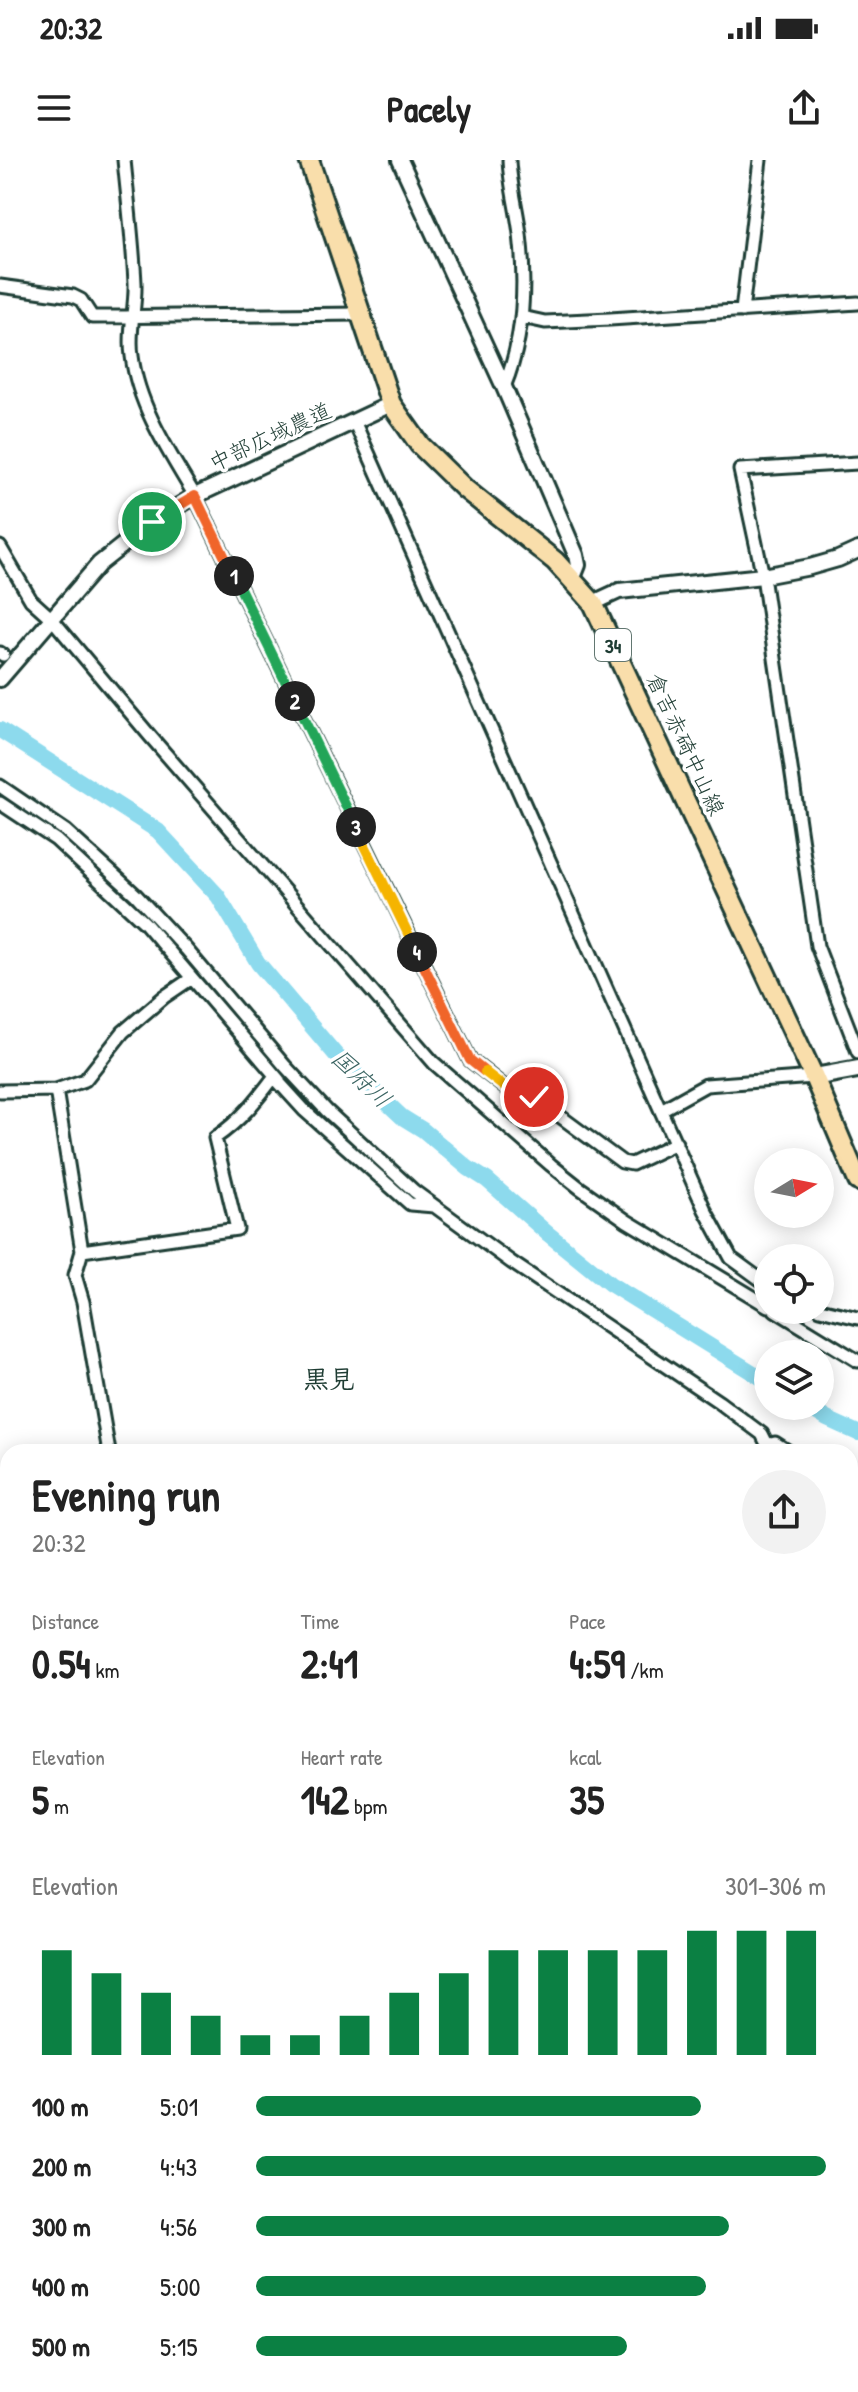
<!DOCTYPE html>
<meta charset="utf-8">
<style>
:root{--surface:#fff;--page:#f2f2f2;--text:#222;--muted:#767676;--accent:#0b8043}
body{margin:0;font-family:"Patrick Hand","Klee One",sans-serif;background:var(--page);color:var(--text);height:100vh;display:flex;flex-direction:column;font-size:30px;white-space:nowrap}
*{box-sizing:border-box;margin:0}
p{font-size:26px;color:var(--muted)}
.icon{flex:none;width:44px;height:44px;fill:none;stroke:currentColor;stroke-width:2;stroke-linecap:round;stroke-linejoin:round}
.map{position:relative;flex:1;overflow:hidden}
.drawer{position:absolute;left:0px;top:1284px;width:858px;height:948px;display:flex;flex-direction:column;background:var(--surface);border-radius:24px 24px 0 0;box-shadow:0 4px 20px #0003}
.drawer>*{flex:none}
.needle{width:52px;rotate:80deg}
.fabs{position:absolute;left:754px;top:988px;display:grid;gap:16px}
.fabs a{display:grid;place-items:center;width:80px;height:80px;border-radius:50%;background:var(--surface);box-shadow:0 4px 20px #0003;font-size:40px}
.pin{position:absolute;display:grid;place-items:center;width:68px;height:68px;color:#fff;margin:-34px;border:4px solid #fff;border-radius:50%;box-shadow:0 2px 8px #0007}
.km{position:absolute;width:40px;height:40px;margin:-20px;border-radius:50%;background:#222;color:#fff;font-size:22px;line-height:40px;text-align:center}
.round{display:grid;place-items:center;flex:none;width:84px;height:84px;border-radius:42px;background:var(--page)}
.overview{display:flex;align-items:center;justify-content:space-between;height:136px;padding:0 32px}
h1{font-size:44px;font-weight:700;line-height:60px}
.metrics{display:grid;grid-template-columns:repeat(3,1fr);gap:12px;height:136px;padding:8px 32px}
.metrics div{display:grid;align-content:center}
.metrics b{font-size:40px;font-weight:700}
.metrics small{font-size:22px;font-weight:400}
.metrics p{font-size:22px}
.chart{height:224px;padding:16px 32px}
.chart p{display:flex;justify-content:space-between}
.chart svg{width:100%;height:144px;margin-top:8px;stroke:var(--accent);stroke-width:6}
ul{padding:0 32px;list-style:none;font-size:26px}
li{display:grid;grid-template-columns:128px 96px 1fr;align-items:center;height:60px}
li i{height:20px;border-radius:10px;background:var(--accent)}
.status{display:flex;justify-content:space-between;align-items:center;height:56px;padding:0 40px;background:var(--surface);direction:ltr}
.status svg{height:22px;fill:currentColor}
header{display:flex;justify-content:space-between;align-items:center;height:104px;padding:0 32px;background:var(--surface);font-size:36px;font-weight:700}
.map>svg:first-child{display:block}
.built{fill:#f5e5de}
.green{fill:#b4ebae;stroke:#6a9471;stroke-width:2}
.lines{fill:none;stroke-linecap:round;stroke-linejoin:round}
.stream{stroke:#619ba3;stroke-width:3}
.river{stroke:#8ddaed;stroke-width:16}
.minor-casing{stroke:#1f3d34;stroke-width:17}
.tertiary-casing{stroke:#1f3d34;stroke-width:20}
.secondary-casing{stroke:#1f3d34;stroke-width:22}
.primary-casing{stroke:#1f3d34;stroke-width:24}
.motorway-casing{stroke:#1f3d34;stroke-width:26}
.minor{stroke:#fff;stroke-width:11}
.tertiary{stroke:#fff;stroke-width:14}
.secondary{stroke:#fff;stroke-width:16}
.primary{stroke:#f9deab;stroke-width:18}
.motorway{stroke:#f9deab;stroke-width:20}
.split-1-casing{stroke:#fff;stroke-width:16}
.split-2-casing{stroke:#fff;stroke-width:16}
.split-3-casing{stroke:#fff;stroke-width:16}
.split-4-casing{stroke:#fff;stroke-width:16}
.split-5-casing{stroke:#fff;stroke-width:16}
.split-6-casing{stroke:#fff;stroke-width:16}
.split-1{stroke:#f0652b;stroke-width:10}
.split-2{stroke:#22a559;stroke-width:10}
.split-3{stroke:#22a559;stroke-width:10}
.split-4{stroke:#f5b400;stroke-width:10}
.split-5{stroke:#f0652b;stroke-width:10}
.split-6{stroke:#f5b400;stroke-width:10}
.labels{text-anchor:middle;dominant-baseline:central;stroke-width:7;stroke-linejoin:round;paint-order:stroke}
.shield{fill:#fff;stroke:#627771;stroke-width:2}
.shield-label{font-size:20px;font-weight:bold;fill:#1f3d34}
.street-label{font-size:22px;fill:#1f3d34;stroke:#fff}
.water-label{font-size:24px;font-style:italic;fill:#3a6462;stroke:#fff}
.quarter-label{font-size:26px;font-weight:bold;fill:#1f3d34;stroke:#fff}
</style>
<div class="status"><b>20:32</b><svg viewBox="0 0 49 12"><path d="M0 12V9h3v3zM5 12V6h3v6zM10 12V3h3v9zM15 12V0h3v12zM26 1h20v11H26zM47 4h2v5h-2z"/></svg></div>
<header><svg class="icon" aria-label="menu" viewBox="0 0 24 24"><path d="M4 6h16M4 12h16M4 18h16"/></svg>Pacely<svg class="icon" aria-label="share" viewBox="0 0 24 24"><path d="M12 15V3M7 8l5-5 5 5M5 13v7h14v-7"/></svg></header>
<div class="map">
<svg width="858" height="2232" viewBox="0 0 858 2232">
<rect width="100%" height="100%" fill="#fff"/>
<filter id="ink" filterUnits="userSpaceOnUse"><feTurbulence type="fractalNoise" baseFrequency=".0125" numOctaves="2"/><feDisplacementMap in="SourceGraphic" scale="16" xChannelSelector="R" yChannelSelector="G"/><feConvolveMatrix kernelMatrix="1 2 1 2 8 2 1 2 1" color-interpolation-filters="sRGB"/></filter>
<g filter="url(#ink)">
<!-- built -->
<path class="built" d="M850,2082L858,2098V2152L850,2155Z"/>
<!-- green -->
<path class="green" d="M858,1720V1822L850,1811V1723Z
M850,2160L856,2168L855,2232H789V2224H850Z
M609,2224H684L685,2232H612Z
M738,2224H780V2232H736Z"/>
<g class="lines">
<!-- stream -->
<path class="stream" d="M850,1868L858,1874
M0,1951L8,1954
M410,2224L421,2232"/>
<!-- river -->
<path class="river" d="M0,570L158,671L218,736L258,803L336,895L402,957L423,970L468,1008L487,1020L547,1073L610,1124L768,1222
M806,1246L827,1259L858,1273"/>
<!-- minor casing -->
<g class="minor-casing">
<path id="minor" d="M124,0C128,41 133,82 135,123C136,148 128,172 132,196C138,246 170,294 195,336L470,900L512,933L534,937L622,1002L632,1004L676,983
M0,126L73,136L81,140L92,157L361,154
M742,151L760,0
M522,157L545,162L610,159L858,143
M504,227C524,179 526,126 520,74C517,49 510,25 509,0
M354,261L705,1050L731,1098L768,1125
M858,303L740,310L763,416L817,786L858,892
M0,387L31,440L52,459L150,576L434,903L551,1005L580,1028L627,1061L768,1146
M0,493L3,495
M0,626L66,671L136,735L186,789L285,906L327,951L414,1031L511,1102L719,1242L762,1274L771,1292
M0,643L56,680L145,763L279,920
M56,930L82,1091L75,1115L83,1142L109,1292
M0,931L56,930L85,920L123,872L164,837L192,818
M661,950L706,925L814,917
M82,1091L237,1069L215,978C240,961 256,941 274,917L305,951L410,1044L434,1046
M820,1149L858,1158
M775,1150L858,1201
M767,1285L775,1283L789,1292
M850,1327L858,1331
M850,1345L858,1349
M850,1597L858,1586
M850,1820L858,1824
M850,1859L858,1863
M0,1959L8,1961
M850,1981L858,1990
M92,2224V2232
M297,2224V2232"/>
</g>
<!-- tertiary casing -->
<g class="tertiary-casing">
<path id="tertiary" d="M400,0L504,227L576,395L578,405L572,420
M593,443L619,431L763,416L810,407L838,399L858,390
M0,519L99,404L152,362L195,336L391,244"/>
</g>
<!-- secondary casing -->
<g class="secondary-casing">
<path id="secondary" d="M814,917L858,909
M0,1815L8,1818
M577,2224L586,2232
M711,2224L721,2232"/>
</g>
<!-- primary casing -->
<g class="primary-casing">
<path id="primary" d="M309,0L391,244L420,285L465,329L555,401L593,443L814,917L858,1021"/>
</g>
<!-- motorway casing -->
<g class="motorway-casing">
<path id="motorway" d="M850,1434L858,1433
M850,1458L858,1456
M850,1488L858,1487
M0,1872L8,1870
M0,1908H8"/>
</g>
<!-- minor -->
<use href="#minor" class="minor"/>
<!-- tertiary -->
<use href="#tertiary" class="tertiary"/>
<!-- secondary -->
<use href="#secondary" class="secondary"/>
<!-- primary -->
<use href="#primary" class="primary"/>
<!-- motorway -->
<use href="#motorway" class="motorway"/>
</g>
</g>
<g class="lines" filter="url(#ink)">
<!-- split-1 casing -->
<g class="split-1-casing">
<path id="split-1" d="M152,362L195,336L234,416"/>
</g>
<!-- split-2 casing -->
<g class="split-2-casing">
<path id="split-2" d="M234,416L295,541"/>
</g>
<!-- split-3 casing -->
<g class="split-3-casing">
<path id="split-3" d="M295,541L356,667"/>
</g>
<!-- split-4 casing -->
<g class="split-4-casing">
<path id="split-4" d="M356,667L417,792"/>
</g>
<!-- split-5 casing -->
<g class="split-5-casing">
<path id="split-5" d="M417,792L470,900L485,912"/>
</g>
<!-- split-6 casing -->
<g class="split-6-casing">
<path id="split-6" d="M485,912L512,933L534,937"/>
</g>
<!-- split-1 -->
<use href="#split-1" class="split-1"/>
<!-- split-2 -->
<use href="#split-2" class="split-2"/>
<!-- split-3 -->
<use href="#split-3" class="split-3"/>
<!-- split-4 -->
<use href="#split-4" class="split-4"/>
<!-- split-5 -->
<use href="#split-5" class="split-5"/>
<!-- split-6 -->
<use href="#split-6" class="split-6"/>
</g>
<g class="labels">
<!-- shield labels -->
<rect class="shield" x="595" y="469" width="36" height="32" rx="6"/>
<g class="shield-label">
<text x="613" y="485">34</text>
</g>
<!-- street labels -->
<g class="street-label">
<text transform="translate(270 276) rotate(-25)">中部広域農道</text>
<text transform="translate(686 584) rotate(65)">倉吉赤碕中山線</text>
</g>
<!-- water labels -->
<g class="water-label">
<text transform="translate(362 918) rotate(44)">国府川</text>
</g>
<!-- quarter labels -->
<g class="quarter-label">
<text x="329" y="1218">黒見</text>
</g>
</g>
</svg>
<div class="fabs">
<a><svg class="needle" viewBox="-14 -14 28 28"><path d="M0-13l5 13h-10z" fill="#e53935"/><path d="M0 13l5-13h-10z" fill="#767676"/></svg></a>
<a><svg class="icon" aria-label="locate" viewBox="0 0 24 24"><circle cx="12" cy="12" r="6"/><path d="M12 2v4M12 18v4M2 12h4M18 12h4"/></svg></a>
<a><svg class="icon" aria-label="layers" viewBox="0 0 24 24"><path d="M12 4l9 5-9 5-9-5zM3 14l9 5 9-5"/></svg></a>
</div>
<div class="pin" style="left:152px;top:362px;background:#1e9e55"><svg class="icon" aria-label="arrive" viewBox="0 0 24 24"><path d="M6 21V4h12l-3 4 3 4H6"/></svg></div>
<div class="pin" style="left:534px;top:937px;background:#d93025"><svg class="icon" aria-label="check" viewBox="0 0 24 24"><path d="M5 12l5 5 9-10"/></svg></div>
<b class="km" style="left:234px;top:416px">1</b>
<b class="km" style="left:295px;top:541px">2</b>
<b class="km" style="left:356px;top:667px">3</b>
<b class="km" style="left:417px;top:792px">4</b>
<section class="drawer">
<div class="overview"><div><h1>Evening run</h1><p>20:32</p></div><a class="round"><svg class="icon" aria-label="share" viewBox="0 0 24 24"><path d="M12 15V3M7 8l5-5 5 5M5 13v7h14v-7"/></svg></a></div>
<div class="metrics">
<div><p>Distance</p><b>0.54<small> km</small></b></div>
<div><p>Time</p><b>2:41</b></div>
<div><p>Pace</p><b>4:59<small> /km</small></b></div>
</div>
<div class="metrics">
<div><p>Elevation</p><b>5<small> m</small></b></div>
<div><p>Heart rate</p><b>142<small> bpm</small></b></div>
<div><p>kcal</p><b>35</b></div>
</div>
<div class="chart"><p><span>Elevation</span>301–306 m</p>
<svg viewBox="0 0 160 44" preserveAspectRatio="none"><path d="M5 44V12M15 44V19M25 44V25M35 44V32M45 44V38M55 44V38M65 44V32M75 44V25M85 44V19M95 44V12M105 44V12M115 44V12M125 44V12M135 44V6M145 44V6M155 44V6"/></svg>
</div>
<ul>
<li><b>100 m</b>5:01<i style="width:78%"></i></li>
<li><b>200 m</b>4:43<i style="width:100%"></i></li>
<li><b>300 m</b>4:56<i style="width:83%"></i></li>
<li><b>400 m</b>5:00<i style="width:79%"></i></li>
<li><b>500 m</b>5:15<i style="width:65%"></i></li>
</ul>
</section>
</div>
